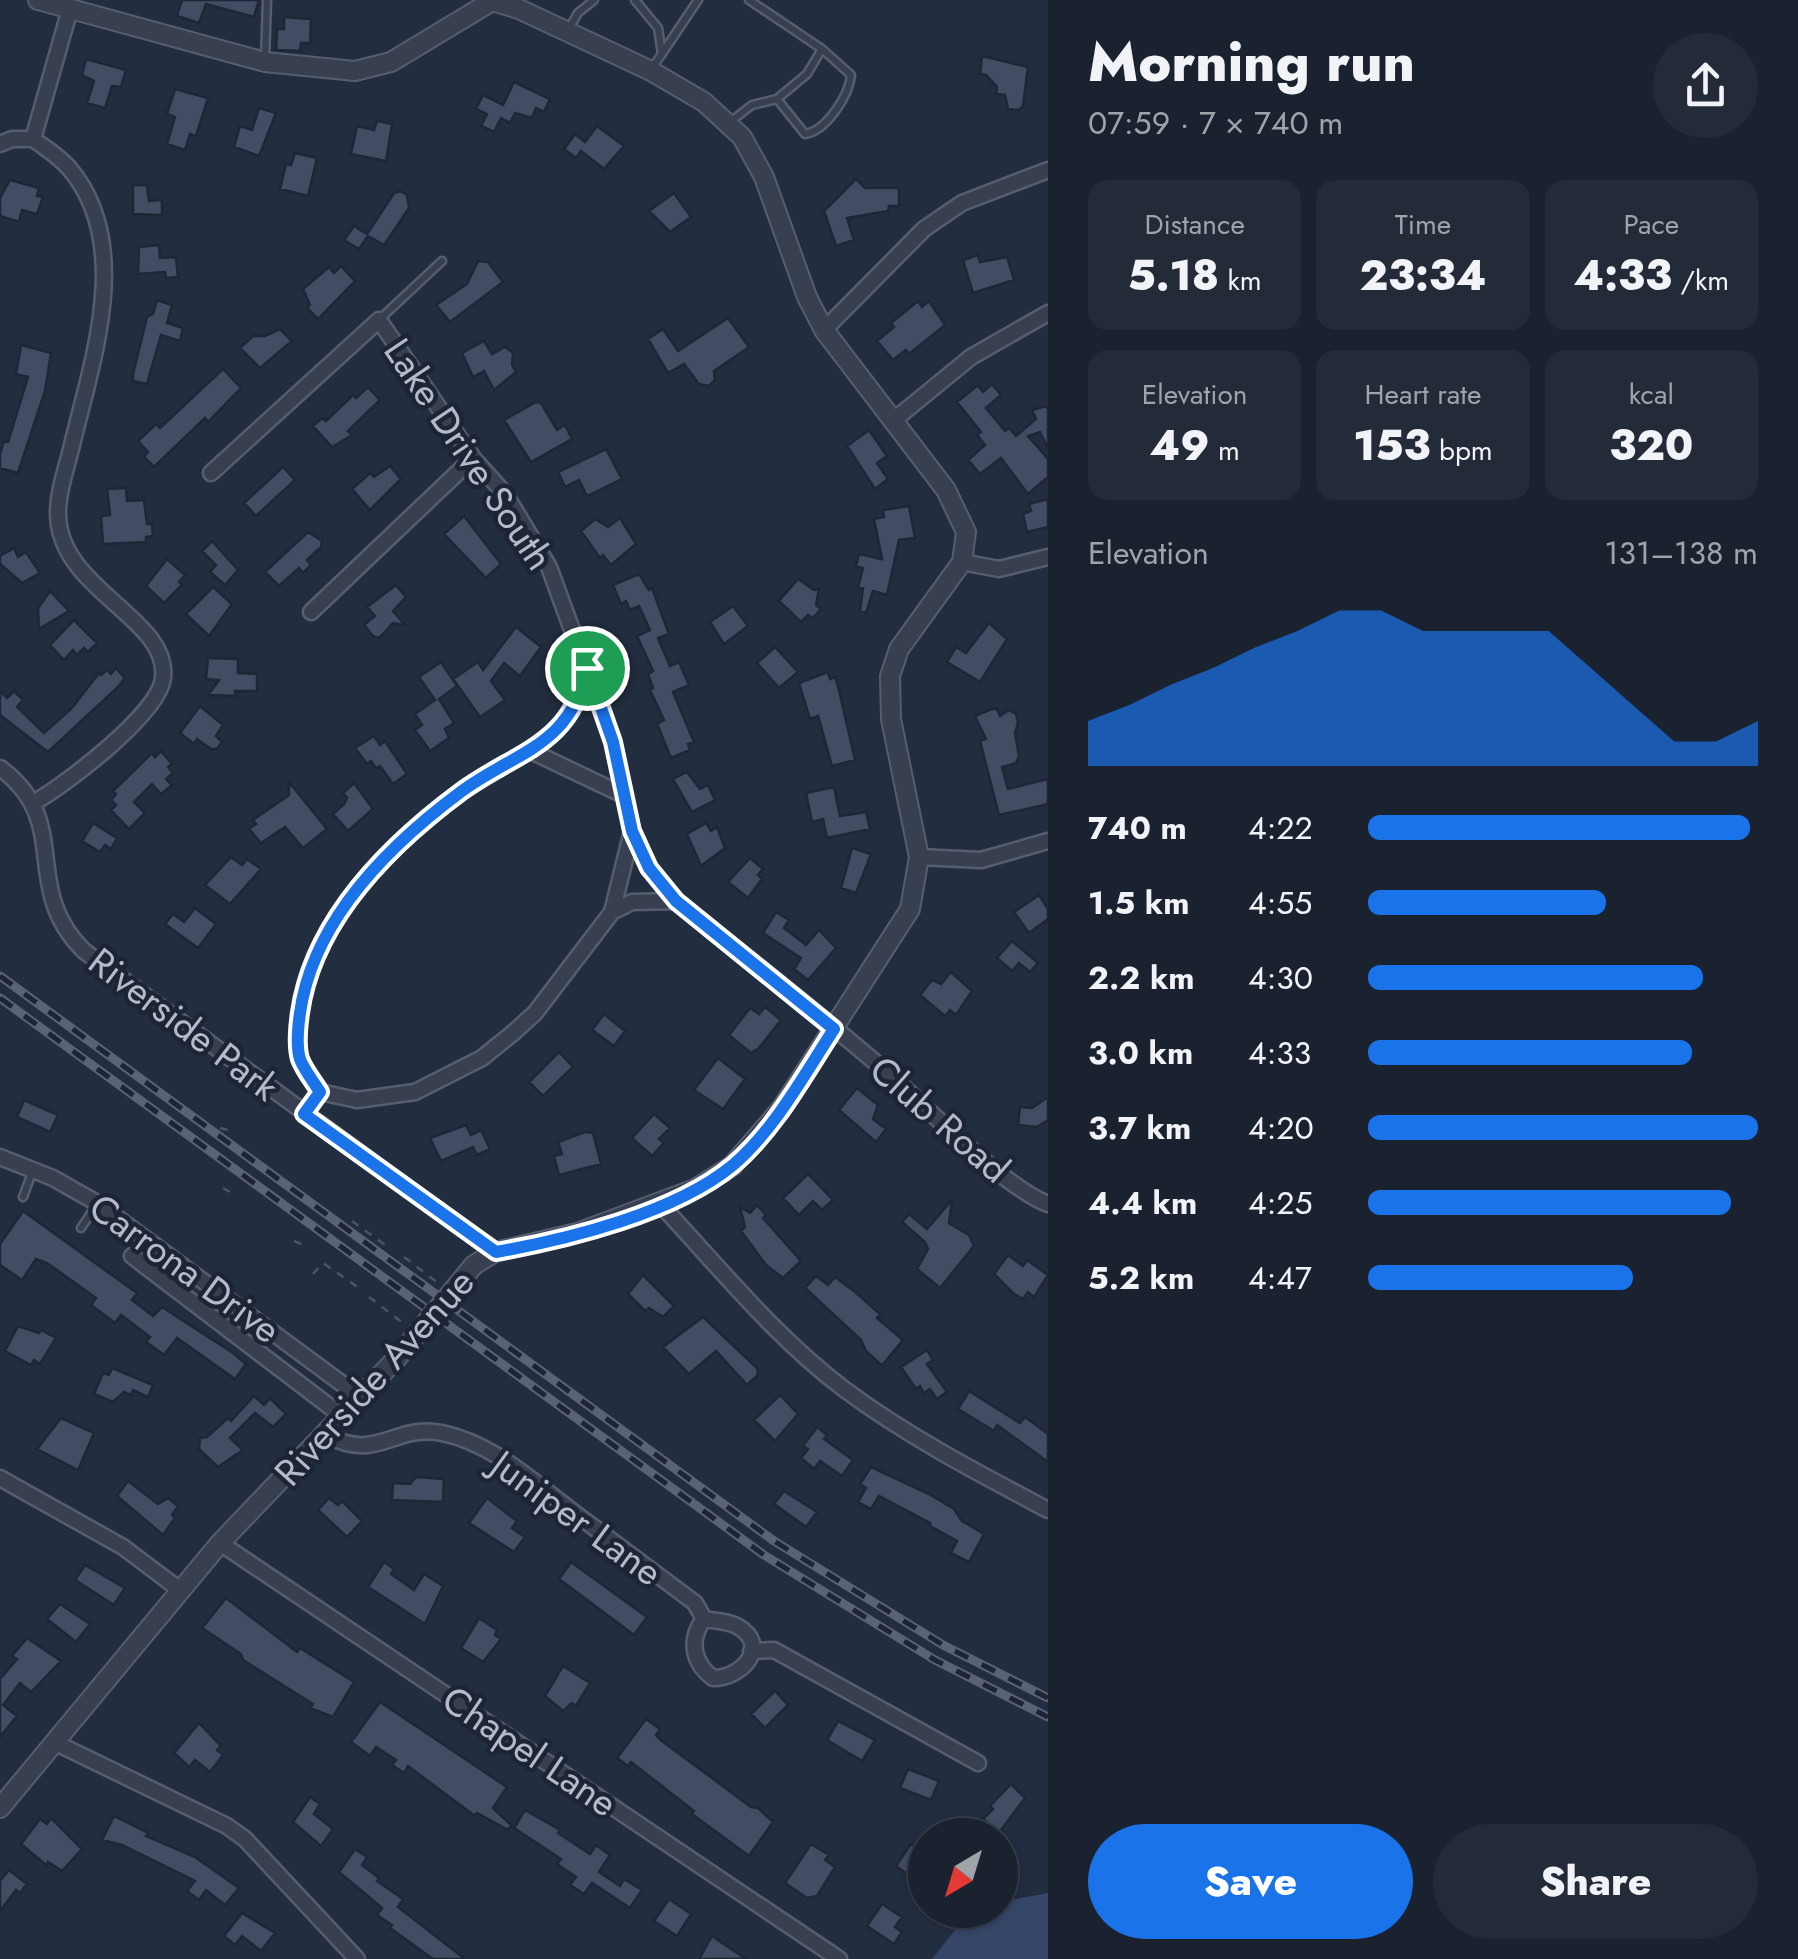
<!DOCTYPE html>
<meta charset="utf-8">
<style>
:root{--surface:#1a2230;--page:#232a38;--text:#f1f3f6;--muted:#9fa4ab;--line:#383f4c;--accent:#1a73e8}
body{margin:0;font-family:Jost,sans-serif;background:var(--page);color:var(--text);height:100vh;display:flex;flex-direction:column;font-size:38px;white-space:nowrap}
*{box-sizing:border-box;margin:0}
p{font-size:32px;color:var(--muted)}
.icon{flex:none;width:55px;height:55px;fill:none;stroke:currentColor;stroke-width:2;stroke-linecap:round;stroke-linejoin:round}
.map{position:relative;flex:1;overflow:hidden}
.panel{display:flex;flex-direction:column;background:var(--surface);width:750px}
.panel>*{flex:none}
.needle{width:65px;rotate:218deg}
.fabs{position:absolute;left:908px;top:1818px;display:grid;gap:20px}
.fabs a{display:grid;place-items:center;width:110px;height:110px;border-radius:50%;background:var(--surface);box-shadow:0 2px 8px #0004,0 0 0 2px var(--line);font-size:50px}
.pin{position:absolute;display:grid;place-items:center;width:85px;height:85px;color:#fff;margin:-42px;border:5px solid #fff;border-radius:50%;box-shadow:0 2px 10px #0007}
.round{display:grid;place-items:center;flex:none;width:105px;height:105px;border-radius:52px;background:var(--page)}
.headline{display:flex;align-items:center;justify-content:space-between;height:170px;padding:0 40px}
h1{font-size:55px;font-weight:800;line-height:75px}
.figures{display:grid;grid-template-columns:repeat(3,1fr);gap:15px;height:170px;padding:10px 40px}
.figures div{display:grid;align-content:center;border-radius:20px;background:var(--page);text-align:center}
.figures b{font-size:42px;font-weight:800}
.figures small{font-size:28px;font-weight:400}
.figures p{font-size:28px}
.chart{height:280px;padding:20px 40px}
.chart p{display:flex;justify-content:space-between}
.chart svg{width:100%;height:180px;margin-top:10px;fill:var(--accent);opacity:.7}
.cta{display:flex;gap:20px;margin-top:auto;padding:20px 40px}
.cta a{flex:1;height:115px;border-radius:60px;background:var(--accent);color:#fff;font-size:40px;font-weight:800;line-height:115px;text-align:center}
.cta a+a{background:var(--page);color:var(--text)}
ul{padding:0 40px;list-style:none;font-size:32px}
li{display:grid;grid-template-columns:160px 120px 1fr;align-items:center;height:75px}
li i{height:25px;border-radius:12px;background:var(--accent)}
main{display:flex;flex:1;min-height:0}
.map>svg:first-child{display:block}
.water{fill:#364668}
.building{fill:#424c62;stroke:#1f2637;stroke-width:2.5}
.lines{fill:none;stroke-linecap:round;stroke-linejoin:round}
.service-casing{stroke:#565d6e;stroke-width:11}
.minor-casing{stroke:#565d6e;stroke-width:19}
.tertiary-casing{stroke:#565d6e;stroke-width:22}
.path{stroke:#44585e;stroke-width:2.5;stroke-dasharray:8 8;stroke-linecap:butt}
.service{stroke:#383f50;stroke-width:6}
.minor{stroke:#383f50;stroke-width:14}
.tertiary{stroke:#383f50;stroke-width:18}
.rail-casing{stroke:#5a6277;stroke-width:9}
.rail{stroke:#1d2435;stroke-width:5;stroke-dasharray:15;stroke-linecap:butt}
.tertiary-bridge-casing{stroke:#565d6e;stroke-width:22;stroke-linecap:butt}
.tertiary-bridge{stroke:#383f50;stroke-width:18}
.route-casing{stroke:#fff;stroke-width:20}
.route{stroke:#1a73e8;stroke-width:12}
.labels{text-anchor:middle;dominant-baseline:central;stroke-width:9;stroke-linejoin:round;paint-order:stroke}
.street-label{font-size:38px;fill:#b4bacb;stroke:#1d2435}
</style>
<main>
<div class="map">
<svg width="1048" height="1959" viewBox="0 0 1048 1959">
<rect width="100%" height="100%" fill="#232d40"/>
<!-- water -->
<path class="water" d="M1048,1893V1959H932L971,1910H1000V1902Z"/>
<!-- building -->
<path class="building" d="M182,0H259L254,17L206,4L199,23L177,16Z
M284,17L311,19L310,43H301L300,51L276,50L277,29H284Z
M982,56L1028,67L1023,106L1019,110L1008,109L1005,95L996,94L997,87L986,75L980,74Z
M86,59L126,70L121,87L112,86L105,108L87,103L94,81L82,75Z
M514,82L550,99L544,112L536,108L532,118L515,113L510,123L501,118L494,132L481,126L487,114L476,109L483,95L503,105Z
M175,89L208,98L196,136L190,134L185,150L167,144L175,117L167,114Z
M259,108L276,113L259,156L234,147L240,126L252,130Z
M377,121L392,124L386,161L351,154L357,126L374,130Z
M597,126L624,146L604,169L581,151L576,158L564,149L575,134L585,142Z
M295,153L317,158L308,196L280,189L286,164L291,165Z
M856,179L865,188H899V206H889L888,211L847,218L854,240L836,246L824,211Z
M10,180L39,188L37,196L43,197L37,214L22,210L19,222L0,216V198Z
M133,185H147L149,201L162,200V215L133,214Z
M400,191L407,195L409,208L384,245L368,236L359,249L344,240L354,226L367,234L394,193Z
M674,193L691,217L670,232L649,211Z
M159,245L160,258L176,257L178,277L166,278L165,272L138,274L139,247Z
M978,255L980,262L1007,257L1014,280L973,293L963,260Z
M478,261L488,262L503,282L450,322L436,305L467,284Z
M341,266L355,281L318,319L307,308L310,305L303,289L329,267L334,273Z
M157,300L172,305L167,323L183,328L180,341L161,335L147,384L133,381V374L147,317L153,314Z
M918,301L922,307L929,301L945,325L909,354L906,350L893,360L877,341L894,327L891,323Z
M728,318L749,347L714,371L715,380L709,386L699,384L684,364L668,373L648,339L663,329L678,351Z
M280,329L292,341L260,368L240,348L253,336H265Z
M484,341L492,354L505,347L513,353L512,365L516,372L494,390L484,371L473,377L462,353Z
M21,345L51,353L45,391L18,473L0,468V454L4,441L8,442L28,377L16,374Z
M223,369L241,388L208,422L205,418L154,467L144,457L148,452L138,441L156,424L160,428Z
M992,384L1001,395L986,408L1005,431L1009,428L1016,436L1036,419L1032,410L1046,406L1048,409V449L1040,432L1028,436L1048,459V477L1028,494L1001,458L980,474L968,460L985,445L977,435L981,432L957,402L978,385L983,392Z
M368,387L380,400L348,431L352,435L332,447L313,426L322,418L326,421L353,395L356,398Z
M536,402L541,403L557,430L565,425L572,439L531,462L504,420Z
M869,430L887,456L877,463L888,479L875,489L847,446Z
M606,449L622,479L587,496L579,480L565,487L558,472Z
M390,466L401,479L370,510L352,489L370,473L374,477Z
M283,467L295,480L256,516L244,503Z
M126,488L127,501L144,500L147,524H152L153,536L146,537V542L103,544L101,516L110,515L107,489Z
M1048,499V527L1027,532L1023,514L1031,511L1029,504Z
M909,506L915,538L899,540L887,595L873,591L866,613L860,611L863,588L858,587L863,568L856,566L859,554L882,559L874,519L884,517L883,510Z
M464,516L501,564L486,578L444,534Z
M620,518L636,544L611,565L603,555L600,558L581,531L595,519L608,527Z
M308,532L322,541L321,547L307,560L311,565L303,573L299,568L279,586L265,572Z
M212,541L238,570L225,585L210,572L216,565L202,551Z
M14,548L18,557L26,552L40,573L22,583L0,564V556Z
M167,559L185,575L179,582L182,585L164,603L146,586Z
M639,574L649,590L652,588L669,634L658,638L670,666L679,662L689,685L673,692L694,742L688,744L690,750L671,758L657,724L664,720L650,690L653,688L648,674L653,671L637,636L650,630L639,606L630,610L626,601L621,604L613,585Z
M798,579L814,590L819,589L816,605L821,609L813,618L808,615L801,622L779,601Z
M396,585L406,597L393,611L405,625L393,623L379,638L373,636L364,625L375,616L367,607Z
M213,587L232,604L209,636L186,614Z
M50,591L69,611L39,629L38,608Z
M733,606L748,626L724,644L710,622Z
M74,620L97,643L88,652L84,648L77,655L73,650L64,660L50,645Z
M989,623L1007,639L980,682L947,662L956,647L966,653Z
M516,627L541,647L520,676L504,663L491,681L505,700L480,717L453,679L478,662L483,670Z
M775,647L798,672L779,688L757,663Z
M208,658L238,659V673L257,674V691H235V696L208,695L219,680L206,679Z
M441,662L457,686L439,699L454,723L445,729L449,738L430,751L415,730L422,725L415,714L435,700L419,677Z
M116,668L125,678L118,687L48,752L0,715V691L7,698L14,691L23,700L17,707L44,733L72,708L99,673L101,675L107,670L111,674Z
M828,672L830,679L835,677L839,690L855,760L832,766L818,716L810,719L799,683Z
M200,706L223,725L216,736L222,742L217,749H211L197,739L194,744L180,733Z
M992,709H997L1000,716L1009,710L1016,714L1018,723L1015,733L1019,756L1016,763L1002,767L1008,789L1048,779V804L999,815L980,741L986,739L975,716Z
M374,736L380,745L385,741L407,774L393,784L380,766L376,768L371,761L367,764L355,748Z
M161,751L172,764L168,767L173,773L166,779L172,785L161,794L152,784L134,802L145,813L129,829L111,810L116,805L111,800L116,794L113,791L152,753L155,757Z
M687,772L700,789L708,785L715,800L692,812L673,779Z
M289,782L327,829L303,848L285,827L261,843L249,829L256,824L253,820L289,795Z
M354,783L373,809L348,831L333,814L344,804L347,798L343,793Z
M834,787L840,816L866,812L870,829L827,838L823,819L812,822L806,793Z
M93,823L117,838L111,849L105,845L100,852L82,841Z
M706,823L711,831L717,827L725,848L701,866L687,834Z
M852,848L871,854L856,893L841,888Z
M231,857L242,865L247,859L261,869L230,904L205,885Z
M750,858L763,869L758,875L762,879L748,898L728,882Z
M1039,895L1048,909V919L1029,933L1014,912Z
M195,908L216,924L198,948L165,924L173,914L184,922Z
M776,912L789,920L784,928L806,945L819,930L836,948L808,980L794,969L801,958L763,933Z
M1012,941L1038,963L1030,972L1019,963L1012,971L997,958Z
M951,972L972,991L956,1015L950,1010L945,1016L920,995L932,980L941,984Z
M765,1007L781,1020L759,1048L751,1053L729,1035L750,1008L759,1014Z
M604,1014L625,1031L614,1046L592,1030Z
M559,1052L573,1067L543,1096L529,1082Z
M718,1058L745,1079L723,1109L694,1090Z
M857,1088L878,1105L873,1119L886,1129L876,1142L839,1110Z
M1048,1097V1120L1037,1127L1018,1125L1020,1107L1032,1108Z
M24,1100L58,1115L50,1132L17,1117Z
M654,1114L670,1128L659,1139L664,1143L652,1156L632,1138Z
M466,1125L471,1135L481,1130L490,1149L477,1155L473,1147L441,1161L430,1138Z
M585,1132L593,1133L601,1164L559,1175L554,1156L562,1154L558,1142Z
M808,1174L833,1200L822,1210L813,1201L799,1215L783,1198Z
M952,1200L949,1223L969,1235L974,1246L940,1288L917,1269L928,1249L925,1242L902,1222L909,1214L927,1229Z
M757,1205L766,1215L763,1218L801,1261L783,1278L766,1265L741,1231L745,1227L740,1207L750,1213Z
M23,1211L137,1293L132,1300L153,1316L162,1307L233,1353L246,1364L235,1379L177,1338L164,1355L146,1342L150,1337L121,1315L115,1323L91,1305L96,1298L47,1263L36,1259L22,1280L0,1265V1244Z
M1008,1255L1023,1266L1027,1260L1048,1275L1034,1297L1028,1292L1023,1299L1014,1294L994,1274Z
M643,1275L674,1306L663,1317L649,1308L645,1311L628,1294Z
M816,1276L828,1285L835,1277L854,1291L880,1314L877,1318L903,1340L884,1363L881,1365L866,1351L861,1340L805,1288Z
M703,1317L757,1368L758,1375L747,1385L716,1351L689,1374L663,1347Z
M18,1326L39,1333L41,1330L56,1338L40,1364L34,1360L31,1365L5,1351Z
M927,1350L933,1360L927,1364L947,1392L937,1399L930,1389L924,1393L920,1386L916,1389L901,1367Z
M112,1368L153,1385L148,1397L133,1390L131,1395L124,1392L113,1402L94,1394L103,1373L109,1375Z
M969,1391L1020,1423L1025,1417L1048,1434V1462L997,1425L994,1431L958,1409Z
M780,1395L798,1414L775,1441L754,1420Z
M254,1396L264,1405L270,1398L286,1414L273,1427L255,1413L230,1438L243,1450L218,1467L199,1449L200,1438L207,1437L228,1418L231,1421Z
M61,1418L94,1433L78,1470L37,1449Z
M817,1427L827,1435L824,1439L853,1460L842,1476L820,1461L814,1469L801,1458L808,1449L803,1446Z
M871,1467L929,1494L954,1509L962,1521L984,1534L969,1562L951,1553L957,1541L930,1526V1523L879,1496L871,1509L858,1502L866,1488L860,1484Z
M416,1477L444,1479L443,1502L392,1500L393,1483L410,1484Z
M128,1481L158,1504L168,1498L178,1506L172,1515L175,1518L163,1535L117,1496Z
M784,1491L817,1512L806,1527L774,1504Z
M329,1498L338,1505L342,1501L362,1521L347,1537L318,1510Z
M487,1498L517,1521L512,1528L525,1537L514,1552L469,1523Z
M384,1562L394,1569L391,1574L414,1590L424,1574L443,1586L425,1624L368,1587Z
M571,1562L647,1617L634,1635L559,1579Z
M85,1565L125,1588L114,1605L75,1580Z
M226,1598L297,1652L300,1648L354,1682L333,1717L310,1708L313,1704L243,1660L241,1654L202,1628Z
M60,1604L90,1624L76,1642L47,1619Z
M479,1618L497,1630L495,1635L501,1639L483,1662L461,1648Z
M27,1638L61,1661L31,1692L20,1683L3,1705L17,1716L0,1737V1679L17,1659L12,1656Z
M563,1666L590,1683L576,1706L572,1703L563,1711L545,1696Z
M775,1691L788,1705L765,1728L751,1714Z
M380,1702L507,1787L493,1808L511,1825L508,1830L477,1813L475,1816L408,1766L404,1773L392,1765L396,1760L376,1747L370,1756L351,1742Z
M646,1719L660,1729L656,1735L662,1741L751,1807L758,1808L773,1822L749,1856L692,1814L694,1811L631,1762L628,1766L617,1758Z
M838,1721L875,1740L862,1761L827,1740Z
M199,1723L221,1746L217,1750L223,1755L210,1772L195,1760L189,1767L174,1753Z
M908,1769L939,1781L931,1800L900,1788Z
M1011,1784L1025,1798L998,1834L983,1819L993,1809L990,1806Z
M310,1797L320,1804L314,1814L333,1829L321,1846L293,1822Z
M525,1810L560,1830L558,1833L590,1854L596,1845L610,1855L599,1872L620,1886L624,1879L642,1890L630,1908L592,1883L584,1894L570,1885L576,1877L557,1864L561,1859L514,1828Z
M114,1816L148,1833L146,1836L195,1857L239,1888L225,1905L206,1890L199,1900L187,1891L195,1881L122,1845L102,1840Z
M51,1818L82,1849L62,1871L48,1862L46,1865L21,1844L40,1819L47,1824Z
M811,1844L829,1855L825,1860L835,1867L817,1896L807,1898L785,1883Z
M911,1844L925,1852V1887L896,1866Z
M355,1849L367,1857L362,1865L379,1878L377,1881L403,1899L398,1907L465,1959H433L390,1928L392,1925L377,1915L382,1908L339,1872Z
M9,1870L27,1884L20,1893L16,1890L0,1911V1881Z
M669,1899L691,1914L677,1936L654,1921Z
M882,1904L902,1917L895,1927L902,1932L894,1944L867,1926Z
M242,1913L275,1933L261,1951L242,1936L235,1945L224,1936Z
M712,1936L746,1959H699Z"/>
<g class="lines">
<!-- service casing -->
<g class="service-casing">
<path id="service" d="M635,0L658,28L662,54
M569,29L578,13L594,0
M265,60L267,0
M651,70L698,0
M777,99L805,134C826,131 849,96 851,75L822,49
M730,122L752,105L777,99L807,74L822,49L749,0
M380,319L442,261
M23,1197L33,1170
M81,1228L97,1204"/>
</g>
<!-- minor casing -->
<g class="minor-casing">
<path id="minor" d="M0,144L12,139H33
M824,330L924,229L962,203L1048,170
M894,420L971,357L1048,313
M211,473L379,320L473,458L505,494L549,567L613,742L632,831L649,868L676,901C745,957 816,1011 883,1069C924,1104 1003,1187 1048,1204
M962,562L999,569L1048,557
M311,612L473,458
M533,752L621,794
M0,768C74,822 19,887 84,951L495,1252
M35,802C66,784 159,714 163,678C170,617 57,590 58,512C58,490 67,467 72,445C92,361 134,244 69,168C60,157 45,148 33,139L70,9
M919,857L981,860L1048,841
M612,912L632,902L676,901
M320,1092L357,1100L415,1092L482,1058L513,1033L535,1013L612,912L632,831
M304,1114L320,1092C314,1082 304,1070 300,1059C296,1046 298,1027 299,1013C313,919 389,845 462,791C515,752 571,746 587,669
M0,1157L53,1178L97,1203L360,1397
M660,1204C719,1267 775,1337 844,1389C907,1436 978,1473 1048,1510
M132,1256L342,1416
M324,1434C378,1464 394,1423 442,1433C492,1443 532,1481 572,1511C613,1542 654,1572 695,1603L704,1619C715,1621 728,1621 737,1626C771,1645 743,1678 713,1678C693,1663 688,1640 704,1619
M0,1478L123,1547L180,1590
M220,1543L839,1959
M751,1651L774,1650L978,1763
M56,1743L227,1826L245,1839L357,1959"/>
</g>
<!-- tertiary casing -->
<g class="tertiary-casing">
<path id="tertiary" d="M38,0L265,62L355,71L391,62L492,1L519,9L651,71L704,102L742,137L764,177L807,297L824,330L946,490L966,532L962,562L899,649L890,676L891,719L919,857L910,909L782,1108L732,1166L695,1189L577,1233L495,1252L474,1265
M0,1808L220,1543L396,1359"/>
</g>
<!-- path -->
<path class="path" d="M220,1128L228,1130
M223,1188L230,1192
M352,1221L388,1247
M294,1241L304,1245
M404,1257L438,1283
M313,1274L323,1263L359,1288
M369,1297L403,1323"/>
<!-- service -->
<use href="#service" class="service"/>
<!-- minor -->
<use href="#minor" class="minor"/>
<!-- tertiary -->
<use href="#tertiary" class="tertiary"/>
<!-- rail casing -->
<g class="rail-casing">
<path id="rail" d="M0,976L774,1541L943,1645L1048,1698
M0,998L764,1555L935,1660L1048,1717"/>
</g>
<!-- rail -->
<use href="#rail" class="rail"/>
<!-- tertiary-bridge casing -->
<g class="tertiary-bridge-casing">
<path id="tertiary-bridge" d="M396,1359L474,1265"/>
</g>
<!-- tertiary-bridge -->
<use href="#tertiary-bridge" class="tertiary-bridge"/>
</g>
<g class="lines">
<!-- route casing -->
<g class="route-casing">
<path id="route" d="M587,668L613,742L632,831L649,868L676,901L834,1029C804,1075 775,1129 733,1165C675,1213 569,1239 496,1252L304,1114L320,1092C314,1082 304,1070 300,1059C296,1046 298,1027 300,1013C313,920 389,845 462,791C517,751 571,746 587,668Z"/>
</g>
<!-- route -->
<use href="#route" class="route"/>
</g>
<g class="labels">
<!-- street labels -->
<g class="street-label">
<text transform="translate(469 454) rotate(56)">Lake Drive South</text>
<text transform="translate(184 1024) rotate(37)">Riverside Park</text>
<text transform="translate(940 1119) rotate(41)">Club Road</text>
<text transform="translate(185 1268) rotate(36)">Carrona Drive</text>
<text transform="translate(374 1377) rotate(-48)">Riverside Avenue</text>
<text transform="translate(577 1518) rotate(36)">Juniper Lane</text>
<text transform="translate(530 1751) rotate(34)">Chapel Lane</text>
</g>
</g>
</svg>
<div class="fabs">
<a><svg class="needle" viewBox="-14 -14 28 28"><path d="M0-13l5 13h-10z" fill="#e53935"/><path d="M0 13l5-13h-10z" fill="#9fa4ab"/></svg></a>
</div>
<div class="pin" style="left:587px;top:668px;background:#1e9e55"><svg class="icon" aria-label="arrive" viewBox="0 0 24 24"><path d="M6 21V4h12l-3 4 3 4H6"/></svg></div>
</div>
<section class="panel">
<div class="headline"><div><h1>Morning run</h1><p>07:59 · 7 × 740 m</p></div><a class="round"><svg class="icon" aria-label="share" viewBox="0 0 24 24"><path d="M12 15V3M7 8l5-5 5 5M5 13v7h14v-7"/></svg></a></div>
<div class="figures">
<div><p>Distance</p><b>5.18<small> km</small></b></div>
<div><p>Time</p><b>23:34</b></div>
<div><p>Pace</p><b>4:33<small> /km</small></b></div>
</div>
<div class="figures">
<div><p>Elevation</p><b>49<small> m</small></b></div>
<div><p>Heart rate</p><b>153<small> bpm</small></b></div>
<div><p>kcal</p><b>320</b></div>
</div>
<div class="chart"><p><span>Elevation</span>131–138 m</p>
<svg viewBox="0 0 160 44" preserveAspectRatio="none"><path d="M0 44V33L10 29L20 24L30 20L40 15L50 11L60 6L70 6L80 11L90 11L100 11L110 11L120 20L130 29L140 38L150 38L160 33V44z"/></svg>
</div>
<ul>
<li><b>740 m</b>4:22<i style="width:98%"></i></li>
<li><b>1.5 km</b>4:55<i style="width:61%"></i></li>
<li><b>2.2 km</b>4:30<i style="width:86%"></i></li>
<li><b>3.0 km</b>4:33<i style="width:83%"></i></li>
<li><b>3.7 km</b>4:20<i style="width:100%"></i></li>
<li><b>4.4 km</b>4:25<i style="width:93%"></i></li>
<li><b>5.2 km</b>4:47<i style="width:68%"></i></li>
</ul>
<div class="cta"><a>Save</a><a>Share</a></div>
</section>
</main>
